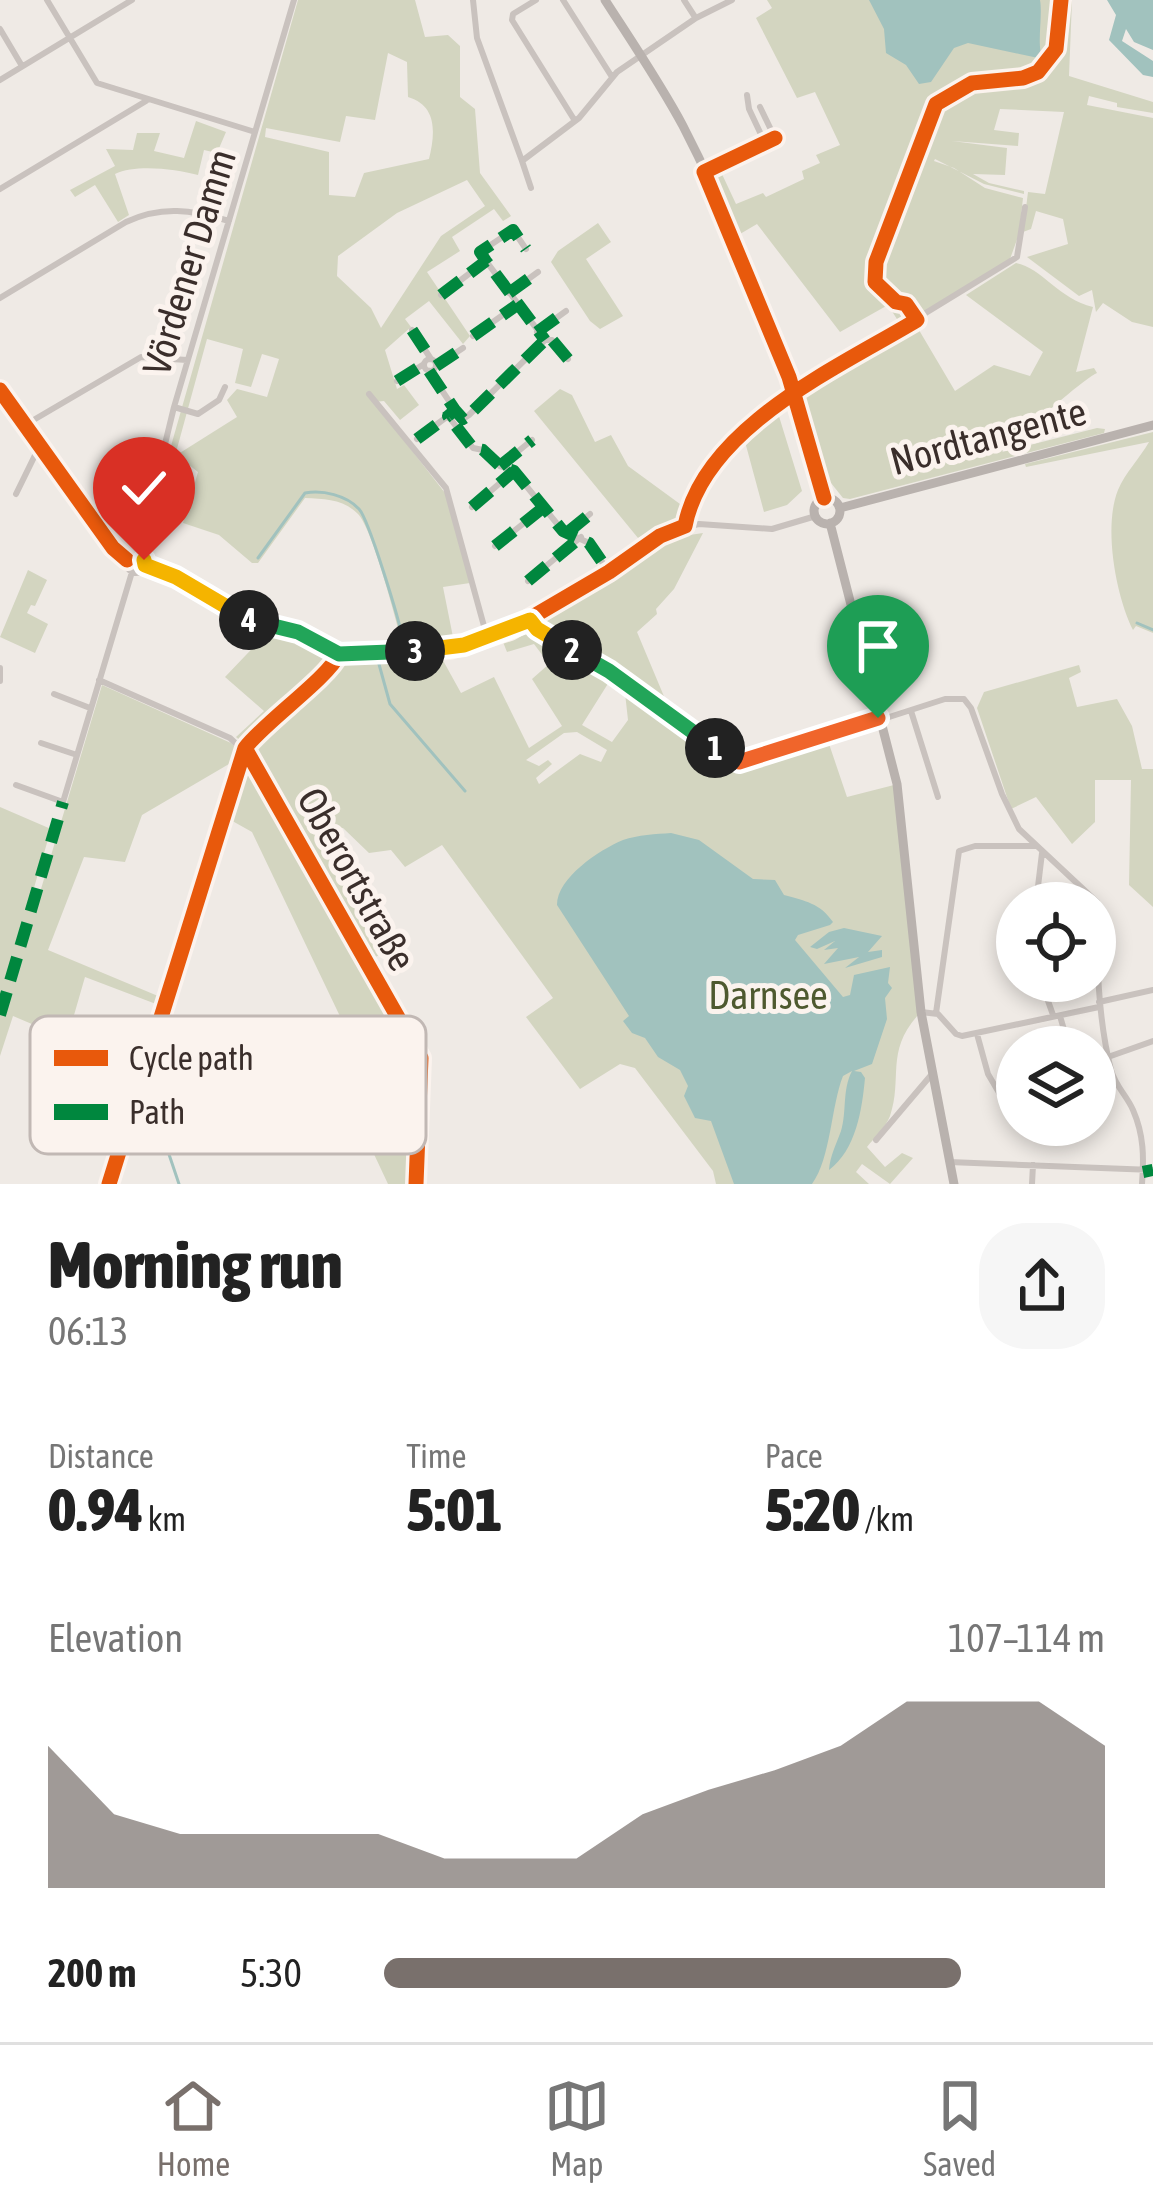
<!DOCTYPE html>
<meta charset="utf-8">
<style>
:root{--surface:#fff;--page:#f6f6f6;--text:#222;--muted:#767676;--line:#e0e0e0;--accent:#79706c}
body{margin:0;font-family:"Asap Condensed",sans-serif;background:var(--page);color:var(--text);height:100vh;display:flex;flex-direction:column;font-size:45px;white-space:nowrap}
*{box-sizing:border-box;margin:0}
p{font-size:39px;color:var(--muted)}
.icon{flex:none;width:66px;height:66px;fill:none;stroke:currentColor;stroke-width:2;stroke-linecap:round;stroke-linejoin:round}
.map{position:relative;height:1184px;overflow:hidden}
.details{display:flex;flex-direction:column;background:var(--surface);flex:1}
.details>*{flex:none}
.tools{position:absolute;left:996px;top:882px;display:grid;gap:24px}
.tools a{display:grid;place-items:center;width:120px;height:120px;border-radius:50%;background:var(--surface);box-shadow:0 6px 18px #0003;font-size:60px}
.pin{position:absolute;display:grid;place-items:center;width:102px;height:102px;color:#fff;margin:-123px -51px;border-radius:50% 50% 50% 0;rotate:-45deg;box-shadow:0 0 12px #0007}
.pin .icon{rotate:45deg}
.km{position:absolute;width:60px;height:60px;margin:-30px;border-radius:50%;background:#222;color:#fff;font-size:33px;line-height:60px;text-align:center}
.round{display:grid;place-items:center;flex:none;width:126px;height:126px;border-radius:48px;background:var(--page)}
.head{display:flex;align-items:center;justify-content:space-between;height:204px;padding:0 48px}
h1{font-size:66px;font-weight:800;line-height:90px}
.stats{display:grid;grid-template-columns:repeat(3,1fr);gap:18px;height:204px;padding:12px 48px}
.stats div{display:grid;align-content:center}
.stats b{font-size:60px;font-weight:800}
.stats small{font-size:33px;font-weight:400}
.stats p{font-size:33px}
.chart{height:336px;padding:24px 48px}
.chart p{display:flex;justify-content:space-between}
.chart svg{width:100%;height:216px;margin-top:12px;fill:var(--accent);opacity:.7}
ul{padding:0 48px;list-style:none;font-size:39px}
li{display:grid;grid-template-columns:192px 144px 1fr;align-items:center;height:90px}
li i{height:30px;border-radius:15px;background:var(--accent)}
.tab-bar{display:flex;justify-content:space-around;align-items:center;height:168px;border-top:3px solid var(--line);background:var(--surface);font-size:33px;color:var(--muted)}
.tab-bar a{display:grid;justify-items:center;gap:6px}
.tab-bar .selected{color:var(--accent)}
.map>svg:first-child{display:block}
.green{fill:#d3d5c0;fill-rule:evenodd}
.water{fill:#a1c2be}
.lines{fill:none;stroke-linecap:round;stroke-linejoin:round}
.stream{stroke:#a1c2be;stroke-width:3}
.street{stroke:#c9c2be;stroke-width:6}
.secondary{stroke:#b9b2ae;stroke-width:9}
.quiet{stroke:#00873e;stroke-width:12;stroke-dasharray:24 12;stroke-linecap:butt}
.cycleway-casing{stroke:#fbf3ee;stroke-width:22}
.cycleway{stroke:#e8590c;stroke-width:15}
.split-1-casing{stroke:#fff;stroke-width:24}
.split-2-casing{stroke:#fff;stroke-width:24}
.split-3-casing{stroke:#fff;stroke-width:24}
.split-4-casing{stroke:#fff;stroke-width:24}
.split-5-casing{stroke:#fff;stroke-width:24}
.split-1{stroke:#f0652b;stroke-width:15}
.split-2{stroke:#22a559;stroke-width:15}
.split-3{stroke:#f5b400;stroke-width:15}
.split-4{stroke:#22a559;stroke-width:15}
.split-5{stroke:#f5b400;stroke-width:15}
.labels{text-anchor:middle;dominant-baseline:central;stroke-width:10;stroke-linejoin:round;paint-order:stroke}
.street-label{font-size:39px;fill:#3a2e2b;stroke:#fbf3ee}
.park-label{font-size:39px;fill:#4e592f;stroke:#fbf3ee}
.key{fill:#fbf3ee;stroke:#c1b8b4;stroke-width:3}
.key-label{font-size:33px;fill:#3a2e2b}
</style>
<div class="map">
<svg width="1153" height="1184" viewBox="0 0 1153 1184">
<rect width="100%" height="100%" fill="#efeae5"/>
<!-- green -->
<path class="green" d="M298,0H415L425,37L448,35L460,46V97L475,109L480,173L511,216L503,221L494,209L452,237L460,251L427,272L470,336L463,344L429,301L405,319L411,327L385,350L397,389L404,385L419,405L400,420L384,401L374,402L445,493L470,583L443,587L454,642L379,644L401,639C395,616 372,528 358,514C343,499 325,499 305,498L258,563H252L219,535L183,523L198,472L189,465L176,476L163,474ZM388,53L407,62L408,97C438,106 435,134 429,159L364,173L355,197L329,195V152L265,137L266,128L340,142L346,116L375,120ZM467,180L485,206L441,236L381,328L371,308L337,276L338,256L397,213ZM207,339L243,349L235,383L251,387L262,354L279,359L267,397L237,389L227,400L237,417L175,456Z
M767,0H1072L1069,76L1153,102V113L1117,107V103L1089,96L1087,105L1153,118V327L1132,322L1103,303L1096,312L1092,290L1079,296L1027,257L1068,244L1063,219L1036,211L1031,229L1023,232L1028,192L1045,194L1064,112L1000,109L994,130L1019,133L1018,146L952,141L1007,148L1005,175L973,174L989,183L1024,191V194L984,184L935,159L934,161L954,168L985,188L1023,198L1019,234L1010,259L902,327L888,305L840,332L757,224L740,234L712,177L721,172L736,204L763,193L766,197L804,179L802,171L820,163L816,155L840,145L815,92L797,98L756,18L772,8Z
M196,121L226,132L217,153L204,150L198,175C175,169 136,164 115,174L129,215L118,222L95,185L75,197L70,190L115,166L106,149L133,150L137,133H160L154,151L184,158Z
M598,223L611,242L586,259L623,316L600,329L590,321L551,262L558,251Z
M1016,263C1042,268 1059,299 1093,307L1076,372L1094,368L1097,373C1083,379 1018,437 1002,452L1097,428L1105,429L1104,433L850,499L843,498L827,478L802,395L916,325L955,391L994,365L1030,376L1043,352L966,295Z
M560,389L572,395L595,442L611,435L628,466L680,504L682,509L678,517L638,538L534,411Z
M778,413L802,491L787,505L764,512L744,438Z
M1153,432V633L1136,626L1133,630C1116,596 1103,527 1118,490C1125,473 1140,458 1149,442L1026,467L1025,464Z
M703,533L674,589L656,609L657,614L637,632L676,725L737,765L827,738L847,797L894,785L918,1015C885,1052 903,1078 890,1116C886,1127 874,1138 867,1147L885,1167L902,1153L913,1158L890,1184L862,1164L856,1172L869,1184H716L713,1171L635,1068L620,1064L580,1089L526,1017L553,998L442,845L405,867L391,850L369,853L343,828H324L337,881L364,896L392,949L367,961L421,1058L419,1184H388L333,1067L358,1054L252,832L227,818L250,746L346,660L440,655L461,693L494,677L529,748L562,726L532,679L549,664L534,644L507,652L501,637L620,573L663,539ZM609,682L625,693L628,720L612,742L582,725ZM577,732L607,750L601,762L580,754L539,784L536,778L552,764L548,760L539,766L526,760L564,733Z
M28,570L47,580L35,606L31,605L27,613L48,624L35,653L0,637Z
M267,633L312,645L330,664L241,741L236,737L264,711L225,677Z
M1079,665L1081,672L1069,678L1077,707L1117,699L1132,726L1142,769H1153V907L1129,885L1131,780H1095V822L1072,844L1036,797L1011,809L977,708L984,692Z
M102,685L231,743L239,751L140,1070L13,1016L0,1056V807L51,829L29,905L35,909ZM229,764L158,996L48,950L84,857L125,862L142,815ZM85,977L156,1004L138,1059L70,1029Z"/>
<!-- water -->
<path class="water" d="M869,0H1040C1043,17 1036,47 1043,59L968,43L954,48L931,82L919,84L906,65L886,53L884,29Z
M1107,0H1153V50L1134,42L1126,29L1122,41L1153,61V77L1143,75L1109,40L1116,15Z
M671,833L699,840L753,879L775,880L784,895C805,901 820,903 833,922L830,925L798,935L795,940L843,997L850,995L854,975L890,967L888,983L892,988L885,998L887,1019L872,1064L854,1071L861,1072L865,1078C862,1110 856,1150 829,1170C830,1156 836,1145 841,1131C847,1112 842,1090 852,1071L843,1076C831,1106 831,1158 812,1184H734L711,1121L695,1118L684,1096L688,1086L680,1070L658,1057L645,1038L632,1033L623,1021L629,1016L557,905C557,878 599,850 623,840C638,835 656,834 671,833Z
M844,928L882,936L868,952L882,950V957L845,968L859,957L824,964L838,948L824,950L835,941L817,949L810,947L829,932Z"/>
<g class="lines">
<!-- stream -->
<path class="stream" d="M258,558L305,493C323,490 346,495 359,509C369,520 400,622 403,641L379,644
M1137,623L1153,630
M377,657L390,704L465,791
M146,1086L179,1184"/>
<!-- street -->
<path class="street" d="M47,0L97,83L255,132
M473,0L477,38L522,161
M536,0L513,14L512,20L575,121
M563,0L612,77
M684,0L695,17
M0,29L22,66
M0,80L132,0
M747,95L749,109L765,143
M707,171L775,138L760,107
M531,188L522,161L579,118L617,72L696,18L732,0
M0,189L146,101
M486,261L480,252L513,230L526,249
M509,293L538,272
M441,295L486,261L545,340
M0,298L126,222C162,205 192,210 229,221
M412,330L431,359
M537,332L566,311
M473,336L517,305
M424 365a6 6 0 1 1 12 0a6 6 0 1 1-12 0Z
M568,359L552,340H545L469,415L463,419L455,410L448,416L473,448L483,450L500,466L514,471L563,531L589,543L609,572
M436,366L463,348
M429,371L455,410
M397,381L424,364
M0,390L113,548L127,560
M795,393L1017,257L1025,207
M369,394L446,488L487,637
M174,407L198,414L219,400L225,387
M25,425L141,357L187,360
M417,439L448,416
M500,466L532,440
M16,494L40,445
M472,507L514,471
M568,532L590,514
M495,546L543,508
M127 564a9 9 0 1 1 18 0a9 9 0 1 1-18 0Z
M138,555L174,407L294,0
M145,565L175,577L258,625L298,633L339,654L433,651L465,645L530,620L672,530L699,524L772,529L816,516
M528,581L581,537
M530,620L537,629L609,671L739,762L882,717
M0,668V681
M99,680L230,738L251,758L421,1058L416,1184
M54,694L90,708
M911,711L938,797
M883,719L945,699H964L971,708L1002,794L1019,829L1097,902C1097,959 1097,1014 1111,1070C1116,1087 1127,1096 1133,1110C1144,1135 1144,1158 1142,1184
M41,743L77,755
M16,785L63,802L132,572
M1036,903L1042,853
M1041,981L1053,1015
M1099,1002L1153,990
M921,1012L938,1014L956,1034L962,1036L1099,1007
M936,1013L959,851L975,846H1035
M1060,1016L1069,1047
M977,1034L988,1074L1008,1108
M1108,1057L1153,1041
M876,1140L932,1074
M949,1162L1153,1170
M109,1184L245,748C266,721 328,678 339,654
M1032,1184L1033,1165"/>
<!-- secondary -->
<path class="secondary" d="M605,0C632,42 660,83 683,126C744,244 787,371 824,498
M814 511a13 13 0 1 1 26 0a13 13 0 1 1-26 0Z
M840,508L1153,425
M830,523L897,784L921,1012L954,1184"/>
<!-- quiet -->
<path class="quiet" d="M486,261L480,252L513,230L526,249
M509,293L538,272
M441,295L486,261L545,340
M412,330L431,359
M537,332L566,311
M473,336L517,305
M568,359L552,340H545L469,415L463,419L455,410L448,416L473,448L483,450L500,466L514,471L563,531L589,543L609,572
M436,366L463,348
M429,371L455,410
M397,381L424,364
M417,439L448,416
M500,466L532,440
M472,507L514,471
M568,532L590,514
M495,546L544,507
M528,581L581,537
M0,1015L63,802
M1143,1172L1153,1170"/>
<!-- cycleway casing -->
<g class="cycleway-casing">
<path id="cycleway" d="M775,138L704,172L789,377L824,498
M0,390L113,548L127,560
M245,748L421,1058L416,1184
M109,1184L245,748C266,721 328,678 339,654L450,649L510,630L609,572L660,536L685,526C704,427 839,367 917,320L906,304L896,302L875,282L876,262L936,104L972,83L1023,78L1038,72L1056,49L1061,0"/>
</g>
<!-- cycleway -->
<use href="#cycleway" class="cycleway"/>
</g>
<g class="lines">
<!-- split-1 casing -->
<g class="split-1-casing">
<path id="split-1" d="M715,748L739,762L878,718"/>
</g>
<!-- split-2 casing -->
<g class="split-2-casing">
<path id="split-2" d="M572,650L609,671L715,748"/>
</g>
<!-- split-3 casing -->
<g class="split-3-casing">
<path id="split-3" d="M415,651L464,645L530,620L537,629L572,650"/>
</g>
<!-- split-4 casing -->
<g class="split-4-casing">
<path id="split-4" d="M249,620L298,632L339,654L415,651"/>
</g>
<!-- split-5 casing -->
<g class="split-5-casing">
<path id="split-5" d="M144,560L145,565L176,577L249,620"/>
</g>
<!-- split-1 -->
<use href="#split-1" class="split-1"/>
<!-- split-2 -->
<use href="#split-2" class="split-2"/>
<!-- split-3 -->
<use href="#split-3" class="split-3"/>
<!-- split-4 -->
<use href="#split-4" class="split-4"/>
<!-- split-5 -->
<use href="#split-5" class="split-5"/>
</g>
<g class="labels">
<!-- street labels -->
<g class="street-label">
<text transform="translate(189 262) rotate(-73)">Vördener Damm</text>
<text transform="translate(988 436) rotate(-15)">Nordtangente</text>
<text transform="translate(357 879) rotate(61)">Oberortstraße</text>
</g>
<!-- park labels -->
<g class="park-label">
<text x="768" y="995">Darnsee</text>
</g>
</g>
<!-- legend -->
<rect x="30" y="1016" width="396" height="138" rx="18" class="key"/>
<rect x="54" y="1050" width="54" height="16" fill="#e8590c"/>
<rect x="54" y="1104" width="54" height="16" fill="#00873e"/>
<g class="key-label">
<text x="129" y="1070">Cycle path</text>
<text x="129" y="1124">Path</text>
</g>
</svg>
<div class="tools">
<a><svg class="icon" aria-label="locate" viewBox="0 0 24 24"><circle cx="12" cy="12" r="6"/><path d="M12 2v4M12 18v4M2 12h4M18 12h4"/></svg></a>
<a><svg class="icon" aria-label="layers" viewBox="0 0 24 24"><path d="M12 4l9 5-9 5-9-5zM3 14l9 5 9-5"/></svg></a>
</div>
<div class="pin" style="left:878px;top:718px;background:#1e9e55"><svg class="icon" aria-label="arrive" viewBox="0 0 24 24"><path d="M6 21V4h12l-3 4 3 4H6"/></svg></div>
<div class="pin" style="left:144px;top:560px;background:#d93025"><svg class="icon" aria-label="check" viewBox="0 0 24 24"><path d="M5 12l5 5 9-10"/></svg></div>
<b class="km" style="left:715px;top:748px">1</b>
<b class="km" style="left:572px;top:650px">2</b>
<b class="km" style="left:415px;top:651px">3</b>
<b class="km" style="left:249px;top:620px">4</b>
</div>
<section class="details">
<div class="head"><div><h1>Morning run</h1><p>06:13</p></div><a class="round"><svg class="icon" aria-label="share" viewBox="0 0 24 24"><path d="M12 15V3M7 8l5-5 5 5M5 13v7h14v-7"/></svg></a></div>
<div class="stats">
<div><p>Distance</p><b>0.94<small> km</small></b></div>
<div><p>Time</p><b>5:01</b></div>
<div><p>Pace</p><b>5:20<small> /km</small></b></div>
</div>
<div class="chart"><p><span>Elevation</span>107–114 m</p>
<svg viewBox="0 0 160 44" preserveAspectRatio="none"><path d="M0 44V15L10 29L20 33L30 33L40 33L50 33L60 38L70 38L80 38L90 29L100 24L110 20L120 15L130 6L140 6L150 6L160 15V44z"/></svg>
</div>
<ul>
<li><b>200 m</b>5:30<i style="width:80%"></i></li>
</ul>
</section>
<nav class="tab-bar">
<a class="selected"><svg class="icon" aria-label="home" viewBox="0 0 24 24"><path d="M3 11l9-7 9 7M6 9v11h12V9"/></svg>Home</a>
<a><svg class="icon" aria-label="map" viewBox="0 0 24 24"><path d="M3 6l6-2 6 2 6-2v14l-6 2-6-2-6 2zM9 4v14M15 6v14"/></svg>Map</a>
<a><svg class="icon" aria-label="saved" viewBox="0 0 24 24"><path d="M7 4h10v16l-5-4-5 4z"/></svg>Saved</a>
</nav>
